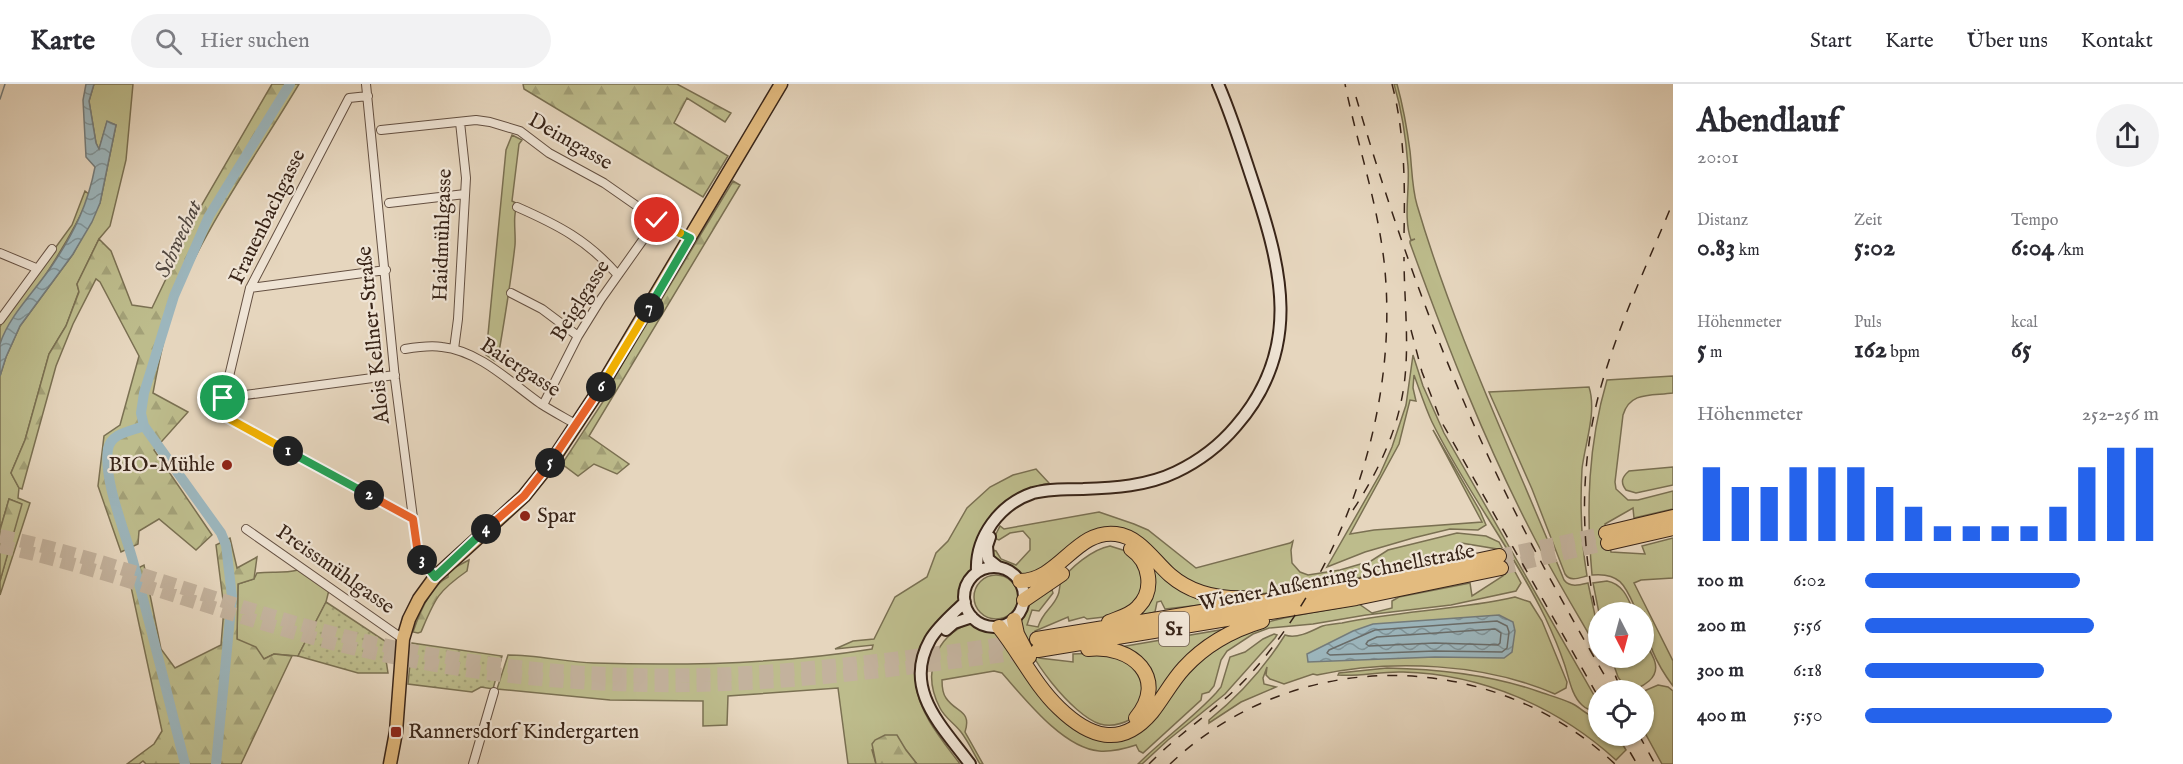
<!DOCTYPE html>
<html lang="de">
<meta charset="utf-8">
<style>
:root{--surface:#fff;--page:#f2f2f3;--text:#2b2b33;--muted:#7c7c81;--line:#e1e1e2;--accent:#2563eb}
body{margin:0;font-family:"IM FELL English",serif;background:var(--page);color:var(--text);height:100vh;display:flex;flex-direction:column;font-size:22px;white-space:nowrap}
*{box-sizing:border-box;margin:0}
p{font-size:20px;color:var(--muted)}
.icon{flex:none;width:33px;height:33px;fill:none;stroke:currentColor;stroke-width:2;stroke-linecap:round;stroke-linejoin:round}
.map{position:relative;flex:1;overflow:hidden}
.side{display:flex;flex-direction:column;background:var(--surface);width:510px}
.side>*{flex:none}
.needle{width:39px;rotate:174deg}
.buttons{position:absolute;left:1588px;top:518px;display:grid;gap:12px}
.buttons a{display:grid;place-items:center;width:66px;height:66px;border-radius:50%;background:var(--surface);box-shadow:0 2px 4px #0004;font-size:30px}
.pin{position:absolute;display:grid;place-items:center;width:51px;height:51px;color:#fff;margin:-26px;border:3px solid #fff;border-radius:50%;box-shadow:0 2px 6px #0007}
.km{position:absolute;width:30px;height:30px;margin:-15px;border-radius:50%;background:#222;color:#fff;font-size:16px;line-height:30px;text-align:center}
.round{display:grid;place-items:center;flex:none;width:63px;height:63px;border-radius:32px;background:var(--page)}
.headline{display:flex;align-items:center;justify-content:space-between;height:102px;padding:0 24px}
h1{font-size:33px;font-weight:800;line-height:45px}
.stats{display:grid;grid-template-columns:repeat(3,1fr);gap:9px;height:102px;padding:6px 24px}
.stats div{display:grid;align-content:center}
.stats b{font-size:26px;font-weight:800}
.stats small{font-size:16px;font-weight:400}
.stats p{font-size:16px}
.chart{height:168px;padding:12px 24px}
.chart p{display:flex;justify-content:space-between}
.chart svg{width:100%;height:108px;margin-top:6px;stroke:var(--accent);stroke-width:6}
ul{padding:0 24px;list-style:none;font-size:20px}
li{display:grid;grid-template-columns:96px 72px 1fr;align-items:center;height:45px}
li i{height:15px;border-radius:8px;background:var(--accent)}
header{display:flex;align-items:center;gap:36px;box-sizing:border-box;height:84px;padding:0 30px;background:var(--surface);border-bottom:2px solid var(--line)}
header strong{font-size:28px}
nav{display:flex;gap:33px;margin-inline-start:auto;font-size:21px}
.search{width:420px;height:54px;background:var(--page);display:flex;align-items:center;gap:15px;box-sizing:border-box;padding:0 21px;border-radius:33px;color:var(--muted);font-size:22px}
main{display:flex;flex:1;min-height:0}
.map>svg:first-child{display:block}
.green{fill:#bdbc8c;stroke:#7a7052;stroke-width:1.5}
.forest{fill:url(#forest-firs);stroke:#7a7052;stroke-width:1.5}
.park{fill:url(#park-dots);stroke:#7a7052;stroke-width:1.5}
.water{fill:url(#water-waves);stroke:#747c7b;stroke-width:1.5}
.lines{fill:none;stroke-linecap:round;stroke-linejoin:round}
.shore{stroke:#6a6d6a;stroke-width:1.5}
.stream{stroke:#747c7b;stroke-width:1.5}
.river{stroke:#9cb6bd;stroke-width:10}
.motorway-tunnel{stroke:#c3b29d;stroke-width:14;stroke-dasharray:14 7;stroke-linecap:butt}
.minor-casing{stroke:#645042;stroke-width:10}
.secondary-casing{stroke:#382418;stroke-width:14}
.primary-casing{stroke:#382418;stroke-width:15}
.motorway-casing{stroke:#382418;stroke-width:16}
.minor{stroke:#efe4d5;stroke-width:8}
.secondary{stroke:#efe4d5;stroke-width:10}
.primary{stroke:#e3bb7f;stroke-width:12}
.motorway{stroke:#e3bb7f;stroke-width:14}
.rail{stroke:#382418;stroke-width:1.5;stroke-dasharray:10 10;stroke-linecap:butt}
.split-1-casing{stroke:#fff;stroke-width:12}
.split-2-casing{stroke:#fff;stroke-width:12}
.split-3-casing{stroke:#fff;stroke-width:12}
.split-4-casing{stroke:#fff;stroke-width:12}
.split-5-casing{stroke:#fff;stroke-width:12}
.split-6-casing{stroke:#fff;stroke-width:12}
.split-7-casing{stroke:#fff;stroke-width:12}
.split-8-casing{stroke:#fff;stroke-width:12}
.split-9-casing{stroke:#fff;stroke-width:12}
.split-1{stroke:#f5b400;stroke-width:8}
.split-2{stroke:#22a559;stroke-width:8}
.split-3{stroke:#f0652b;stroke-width:8}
.split-4{stroke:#22a559;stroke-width:8}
.split-5{stroke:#f0652b;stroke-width:8}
.split-6{stroke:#f0652b;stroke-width:8}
.split-7{stroke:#f5b400;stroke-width:8}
.split-8{stroke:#22a559;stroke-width:8}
.split-9{stroke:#f5b400;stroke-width:8}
.poi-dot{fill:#8f2418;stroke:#efe4d5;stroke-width:2}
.labels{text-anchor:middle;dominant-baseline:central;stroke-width:4.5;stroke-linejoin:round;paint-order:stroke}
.shield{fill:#efe4d5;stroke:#6f5e51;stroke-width:1.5}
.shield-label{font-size:20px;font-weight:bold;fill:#382418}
.street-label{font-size:21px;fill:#382418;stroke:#efe4d5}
.poi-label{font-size:21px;fill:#382418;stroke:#efe4d5;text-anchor:start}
.water-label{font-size:22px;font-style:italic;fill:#514841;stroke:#efe4d5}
</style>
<header>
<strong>Karte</strong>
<div class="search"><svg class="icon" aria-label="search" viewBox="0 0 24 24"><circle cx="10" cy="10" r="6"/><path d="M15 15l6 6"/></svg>Hier suchen</div>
<nav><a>Start</a><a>Karte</a><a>Über uns</a><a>Kontakt</a></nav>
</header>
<main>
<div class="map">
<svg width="1673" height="680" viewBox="0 0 1673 680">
<defs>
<pattern id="forest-firs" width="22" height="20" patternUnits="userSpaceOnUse" patternTransform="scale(1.5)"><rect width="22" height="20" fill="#bdbc8c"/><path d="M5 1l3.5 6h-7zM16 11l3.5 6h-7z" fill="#a3a178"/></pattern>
<pattern id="park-dots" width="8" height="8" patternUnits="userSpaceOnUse" patternTransform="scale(1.5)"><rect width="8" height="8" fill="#bdbc8c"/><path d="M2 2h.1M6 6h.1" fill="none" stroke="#a3a178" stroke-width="1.8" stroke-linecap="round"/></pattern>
<pattern id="water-waves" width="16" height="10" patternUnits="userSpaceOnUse" patternTransform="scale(1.5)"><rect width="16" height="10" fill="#9cb6bd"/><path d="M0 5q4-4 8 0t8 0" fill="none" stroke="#809499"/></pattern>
</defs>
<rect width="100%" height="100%" fill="#e6d6be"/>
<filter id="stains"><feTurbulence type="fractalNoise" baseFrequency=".00333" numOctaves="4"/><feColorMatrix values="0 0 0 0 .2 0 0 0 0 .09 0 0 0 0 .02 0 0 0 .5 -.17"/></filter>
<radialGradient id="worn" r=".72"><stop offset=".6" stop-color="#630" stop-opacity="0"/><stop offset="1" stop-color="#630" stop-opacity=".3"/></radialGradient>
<!-- green -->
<path class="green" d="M94,0H133L126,76L110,142L99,155L77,200L79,207L66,242L49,270L25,356L11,389L19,404L18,414L30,419L0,511V497L21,420L9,415L0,446V292L6,273L20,242L73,170L100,119L116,41L107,38L99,66L96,59L89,17Z
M1394,0H1397C1403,22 1407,44 1410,67C1412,85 1412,104 1417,121C1455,250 1514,372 1564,496C1570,504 1580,501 1588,499L1599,550V568C1578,531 1556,495 1536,457C1486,362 1447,261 1410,159V157L1415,155L1411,156C1403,133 1410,106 1408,82C1406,54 1402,27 1394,0Z
M512,51L522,56L519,60L512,117L518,120C512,131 516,148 515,161C511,197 505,233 499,268L495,277L486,271L506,66Z
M85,107L90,111C68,161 36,205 5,251L0,261V243L4,234L72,141Z
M1413,271L1423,302L1444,349L1595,613L1599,626C1593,627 1587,626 1582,621C1571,611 1569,593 1564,579C1559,564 1552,548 1545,533C1512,465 1465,405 1432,338C1425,323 1420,307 1414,291L1413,304L1416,317L1410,316L1399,360L1350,450L1374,446L1482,438L1433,346L1480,427L1486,441L1478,446L1450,445L1413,454L1365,468L1327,483L1380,390L1392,363L1406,321Z
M1673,292V309C1652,312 1630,307 1623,331L1615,398L1616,405L1628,416H1638L1673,407V425L1634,434L1633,424L1605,440L1611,468L1645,470L1642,462L1673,454V494L1641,496L1634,499L1673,577V602C1657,581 1644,554 1644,528H1637C1626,504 1622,488 1592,491C1586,424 1588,361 1607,296Z
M1589,303C1597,328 1585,359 1582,385C1580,421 1581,457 1587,492C1579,494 1570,498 1565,490L1532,405L1489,308Z
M1673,383V401L1636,409L1626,406C1620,398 1622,393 1629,387Z
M1036,385L1049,399C1018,406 988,425 977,456C973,466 974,477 971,487C970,492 966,494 964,499C962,504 963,512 960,516C957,523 946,530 940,535C922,551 913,576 916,601C920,631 942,656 960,680H917L906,666H872L876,680H848L838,604L728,612L727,641L703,642V617L610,616L497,605L508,571C537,571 566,578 594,579C687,582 780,580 872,565L873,561L835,565L853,557L874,555L895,513L927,493L936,469L948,457L967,424L990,403L1013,391Z
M1099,428L1134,440L1148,446L1196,484L1290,459L1293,457L1291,466L1292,479L1300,488L1308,491L1340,486L1371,477L1388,466L1457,449L1486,452L1499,458L1521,499L1516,507L1451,521L1366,531L1313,540L1269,544L1253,550L1227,567L1221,576L1214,602L1209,608L1202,610L1201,616L1143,669L1139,667L1136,661C1124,665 1112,668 1099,667C1063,664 1025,615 1002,589L994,587L942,596C942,601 943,610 946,614C956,629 972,626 965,648L983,680H980C974,670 968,657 961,648C954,639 945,634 940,624C922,590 934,553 970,539L987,547L998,548C1022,587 1065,668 1120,656C1129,654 1137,652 1144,644C1154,633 1162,620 1172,609C1188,589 1210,567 1232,553C1263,533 1323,528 1359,520L1372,529L1392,524V517L1399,513L1470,499L1472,512L1503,492L1497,465L1461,459L1464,472L1333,499L1247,512L1189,501L1155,471L1104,448L1052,484L1023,492C1012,485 993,481 993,466L996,467L1001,475L1016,481L1030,466V455L1023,447L1010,449L999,456L994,454L1000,442L1004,445Z
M1110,462L1129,468L1141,481L1142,506L1130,523L1113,532L1087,535L1084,533L1069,537L1068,533L1035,547L1039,574L1073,578V570L1099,569L1132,577L1146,606L1131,635C1122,640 1111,643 1100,640C1073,632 1024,570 1021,542C1019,526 1038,510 1052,506L1053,509L1039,527L1032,526L1027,541L1038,543C1043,527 1053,524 1058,511C1060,507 1059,502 1061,498C1069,484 1093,465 1110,462Z
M1149,477L1218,519L1165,525L1161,517L1157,518L1155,528L1132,534L1142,527Z
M298,486L329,506L326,518L298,572L274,570L264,575L237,555L238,500L254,495L257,489C274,487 281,490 298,486Z
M974 513a22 22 0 1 1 44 0a22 22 0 1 1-44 0Z
M1607,497C1623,500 1628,514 1634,528H1624L1621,523L1619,525L1622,528L1599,529L1593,499Z
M1515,513L1530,518L1542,537L1567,598L1566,604L1555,610C1484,579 1392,575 1317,591L1313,590L1284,600L1270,595L1266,591L1267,583L1263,594L1264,600L1276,603L1241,618L1209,639V636C1239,612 1265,583 1285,551C1296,555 1310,548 1320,543C1326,540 1336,540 1342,539C1400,527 1458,526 1515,513Z
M1226,545L1153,616C1157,588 1146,572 1120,563Z
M1274,550L1277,551L1275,554L1225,610L1168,656L1142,680H1138C1163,655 1192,635 1216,609L1221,603L1230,573L1245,568L1263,555Z
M1644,557C1652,570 1663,585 1649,597C1642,603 1636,606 1627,606L1618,593L1611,573H1644Z
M1387,584C1438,585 1488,590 1537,607C1548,611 1560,614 1571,619C1581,623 1587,634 1599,632V651H1617L1626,666L1616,676C1558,623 1482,590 1403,588C1381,587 1359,593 1338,591L1339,589Z
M1658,601L1668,603L1673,607V680H1662L1644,647V607Z"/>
<!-- forest -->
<path class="forest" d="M272,0H299C260,65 215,129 183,198C168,232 160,272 153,309L188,328L154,366L212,451L196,466L159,435L139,447L138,460L121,468L98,402L104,352L120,341L139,272L100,198L96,195L73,240L56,282L22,405L19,404L11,389L25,356L49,270L66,242L79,208L77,200L99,155L111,167L132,221L152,224L200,124Z
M523,0H677L731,29L725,38L687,14L674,39L728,72L703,113L524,5Z
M733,97L740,101L589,352L629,380L617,390L594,380L578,392L562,380L610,307L614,294Z
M9,415L22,420L0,497V446Z
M230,454L237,484L257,473L254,495L238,500L237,555L256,563L264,575L274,570L292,572L241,680H146L143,677L139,680H127L154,660L162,647L131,503L130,488L144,481L161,565L175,584L221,561L224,524L216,461Z
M469,476L467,487C437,508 435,515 421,548L418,549L413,548C419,530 430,502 448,493V487Z
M885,651H897L906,666L917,680H876L872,660L875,656Z"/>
<!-- park -->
<path class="park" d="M326,518L391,561L386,576L388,589H358L298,572Z
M412,559L502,572L493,605L481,603L472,608L408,600Z"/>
<!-- water -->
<path class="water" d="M86,0H94L89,17L96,59L99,65L107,37L116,41L100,119L92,138L73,170L20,242L6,273L0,292C0,283 0,270 0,260C9,231 37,205 53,180C74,149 88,120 95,83L86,73L83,16Z
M1499,531L1513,538L1515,547L1512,568L1504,574L1435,573L1308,578L1307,570L1353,547L1373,540Z"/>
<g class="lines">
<!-- shore -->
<path class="shore" d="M1497,537L1507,542L1509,548L1507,564L1502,568L1435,567L1330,571L1327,569L1329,566L1375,546Z
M1495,545L1501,549L1500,559L1498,561L1435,559L1369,562L1366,560L1368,557L1377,553Z"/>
<!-- stream -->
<path class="stream" d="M0,15L5,0"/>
<!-- river -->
<path class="river" d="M144,342C131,347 111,349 108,365C103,397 126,449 134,481C152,547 168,613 185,680
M216,680L232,513L226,461L221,449L144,342L141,329L144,309L174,212L209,132L290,0"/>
<!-- motorway-tunnel -->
<path class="motorway-tunnel" d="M0,452C128,479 249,532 378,560C498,586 624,597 747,589C844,583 941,569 1037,555
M0,462C127,490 247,541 374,569C496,596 622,606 746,599C841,594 935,580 1029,568
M1499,472L1606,449
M1501,484L1608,459"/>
<!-- minor casing -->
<g class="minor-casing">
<path id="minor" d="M366,0L395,295L416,457L418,470L435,493
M368,12L349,14L250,204L221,326L226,333L413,435
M381,46L476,36L490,38L520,47L549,69L604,99L657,136L690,154
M389,119L465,110
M517,123C558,141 587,156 617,190
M0,169L36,184
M250,204L386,186
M511,209L542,225L578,252
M0,236L52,165
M405,265C417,263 430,261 442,263C480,267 511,299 541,320C552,327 565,334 577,341
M454,265L458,235L466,94L460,38
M223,314L395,291
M543,321L578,252L601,215L657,136
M246,445L403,555
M473,680L494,608"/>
</g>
<!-- secondary casing -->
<g class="secondary-casing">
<path id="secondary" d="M990,453L987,462L988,475L998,483
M964 513a30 30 0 1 1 60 0a30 30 0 1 1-60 0Z
M977,488C975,453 1000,420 1033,409C1049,405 1066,405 1083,405C1114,404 1147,402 1176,388C1199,377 1220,361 1236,342C1303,265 1282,185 1253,98C1242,65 1232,32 1218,0
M965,518C953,530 938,542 930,556C902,606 943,643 970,680
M946,546L954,539L972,533"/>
</g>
<!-- primary casing -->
<g class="primary-casing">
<path id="primary" d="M390,680L396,648L403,555L409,535L419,515L435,493L524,412L552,377L599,306L781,0"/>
</g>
<!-- motorway casing -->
<g class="motorway-casing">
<path id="motorway" d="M1606,449L1673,433
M1608,459L1673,444
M1020,497C1059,497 1076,445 1116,450C1140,453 1153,476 1170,491C1193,511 1221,516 1252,514
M1024,516L1062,490
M1014,536L1017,550L1029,573
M1109,538C1119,534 1131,531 1138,523C1155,506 1150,478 1131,465
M999,543C1020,569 1034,600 1059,624C1089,653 1121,665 1152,628C1163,614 1172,597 1184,584C1206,560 1232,546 1262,537
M1037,555L1359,502L1499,472
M1088,565C1132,560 1169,594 1136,634
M1038,566L1356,514L1501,484"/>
</g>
<!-- minor -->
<use href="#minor" class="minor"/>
<!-- secondary -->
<use href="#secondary" class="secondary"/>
<!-- primary -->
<use href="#primary" class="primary"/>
<!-- motorway -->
<use href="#motorway" class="motorway"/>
<!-- rail -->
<path class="rail" d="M1392,0C1405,50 1405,100 1404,152
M1356,13C1392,136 1435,258 1489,374C1526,454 1569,530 1613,606
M1411,246L1422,288L1441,337L1599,614
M1353,426C1380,385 1400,342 1405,293C1409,254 1404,213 1404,173
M1599,541C1580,464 1579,383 1600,306C1618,241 1648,179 1673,118
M1608,573L1621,606
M1620,651L1637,680
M1639,651L1655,680
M1149,680C1182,646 1223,622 1254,586C1347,478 1400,320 1384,177C1377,117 1357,59 1345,0
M1170,680C1295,562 1489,562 1615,680"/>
</g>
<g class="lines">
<!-- split-1 casing -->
<g class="split-1-casing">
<path id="split-1" d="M223,314L220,326L226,333L288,367"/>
</g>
<!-- split-2 casing -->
<g class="split-2-casing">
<path id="split-2" d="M288,367L369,411"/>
</g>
<!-- split-3 casing -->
<g class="split-3-casing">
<path id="split-3" d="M369,411L413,435L418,470L422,476"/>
</g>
<!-- split-4 casing -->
<g class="split-4-casing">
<path id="split-4" d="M422,476L435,493L486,445"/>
</g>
<!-- split-5 casing -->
<g class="split-5-casing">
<path id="split-5" d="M486,445L524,412L550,379"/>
</g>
<!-- split-6 casing -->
<g class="split-6-casing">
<path id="split-6" d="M550,379L601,303"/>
</g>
<!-- split-7 casing -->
<g class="split-7-casing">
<path id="split-7" d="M601,303L649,224"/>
</g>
<!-- split-8 casing -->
<g class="split-8-casing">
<path id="split-8" d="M649,224L690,154L680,149"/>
</g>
<!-- split-9 casing -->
<g class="split-9-casing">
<path id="split-9" d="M657,136L680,149"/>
</g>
<!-- split-1 -->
<use href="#split-1" class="split-1"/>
<!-- split-2 -->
<use href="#split-2" class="split-2"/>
<!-- split-3 -->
<use href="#split-3" class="split-3"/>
<!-- split-4 -->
<use href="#split-4" class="split-4"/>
<!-- split-5 -->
<use href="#split-5" class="split-5"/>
<!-- split-6 -->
<use href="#split-6" class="split-6"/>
<!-- split-7 -->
<use href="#split-7" class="split-7"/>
<!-- split-8 -->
<use href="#split-8" class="split-8"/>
<!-- split-9 -->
<use href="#split-9" class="split-9"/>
</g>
<!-- markers -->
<g class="poi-dot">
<circle cx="227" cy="381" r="6"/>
<circle cx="525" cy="432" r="6"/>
<rect x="390" y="642" width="12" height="12" rx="3"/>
</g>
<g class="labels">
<!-- shield labels -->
<rect class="shield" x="1159" y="528" width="30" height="34" rx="4.5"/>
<g class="shield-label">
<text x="1174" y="545">S1</text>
</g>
<!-- street labels -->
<g class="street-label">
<text transform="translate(570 58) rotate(30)">Deimgasse</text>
<text transform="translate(268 133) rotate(-64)">Frauenbachgasse</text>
<text transform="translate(443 151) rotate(-88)">Haidmühlgasse</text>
<text transform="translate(581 217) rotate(-58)">Beiglgasse</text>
<text transform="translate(374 251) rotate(-96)">Alois Kellner-Straße</text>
<text transform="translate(520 284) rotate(33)">Baiergasse</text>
<text transform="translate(335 486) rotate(35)">Preissmühlgasse</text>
<text transform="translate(1337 494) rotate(-11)">Wiener Außenring Schnellstraße</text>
</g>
<!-- poi labels -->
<g class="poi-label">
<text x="215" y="381" text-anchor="end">BIO-Mühle</text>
<text x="537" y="432">Spar</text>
<text x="408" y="648">Rannersdorf Kindergarten</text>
</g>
<!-- water labels -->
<g class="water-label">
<text transform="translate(179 155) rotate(-65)">Schwechat</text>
</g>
</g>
<rect width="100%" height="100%" filter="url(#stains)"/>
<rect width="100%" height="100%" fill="url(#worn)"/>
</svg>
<div class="buttons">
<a><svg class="needle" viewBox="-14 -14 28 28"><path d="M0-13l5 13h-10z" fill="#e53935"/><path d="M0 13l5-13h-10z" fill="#7c7c81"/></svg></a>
<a><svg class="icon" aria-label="locate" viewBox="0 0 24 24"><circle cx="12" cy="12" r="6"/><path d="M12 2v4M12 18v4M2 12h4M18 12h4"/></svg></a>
</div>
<div class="pin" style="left:223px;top:314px;background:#1e9e55"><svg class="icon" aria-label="arrive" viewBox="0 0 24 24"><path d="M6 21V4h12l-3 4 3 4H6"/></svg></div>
<div class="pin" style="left:657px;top:136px;background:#d93025"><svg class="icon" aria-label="check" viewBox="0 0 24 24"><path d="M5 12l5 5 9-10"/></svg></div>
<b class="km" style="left:288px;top:367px">1</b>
<b class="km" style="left:369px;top:411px">2</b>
<b class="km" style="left:422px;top:476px">3</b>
<b class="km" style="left:486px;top:445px">4</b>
<b class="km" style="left:550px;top:379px">5</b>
<b class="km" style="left:601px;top:303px">6</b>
<b class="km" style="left:649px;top:224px">7</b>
</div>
<section class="side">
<div class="headline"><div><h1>Abendlauf</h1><p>20:01</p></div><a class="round"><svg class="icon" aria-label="share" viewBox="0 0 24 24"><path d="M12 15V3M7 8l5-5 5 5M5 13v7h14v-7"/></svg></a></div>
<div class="stats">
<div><p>Distanz</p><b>0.83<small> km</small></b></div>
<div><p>Zeit</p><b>5:02</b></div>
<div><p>Tempo</p><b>6:04<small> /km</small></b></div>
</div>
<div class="stats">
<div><p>Höhenmeter</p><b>5<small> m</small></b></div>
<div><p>Puls</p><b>162<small> bpm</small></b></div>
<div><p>kcal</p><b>65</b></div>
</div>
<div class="chart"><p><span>Höhenmeter</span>252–256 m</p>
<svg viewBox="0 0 160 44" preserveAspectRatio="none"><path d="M5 44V14M15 44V22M25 44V22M35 44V14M45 44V14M55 44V14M65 44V22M75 44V30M85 44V38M95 44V38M105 44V38M115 44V38M125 44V30M135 44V14M145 44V6M155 44V6"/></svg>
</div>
<ul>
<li><b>100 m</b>6:02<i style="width:73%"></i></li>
<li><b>200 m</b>5:56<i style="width:78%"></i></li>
<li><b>300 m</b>6:18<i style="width:61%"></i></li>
<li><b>400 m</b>5:50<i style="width:84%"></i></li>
</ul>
</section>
</main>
